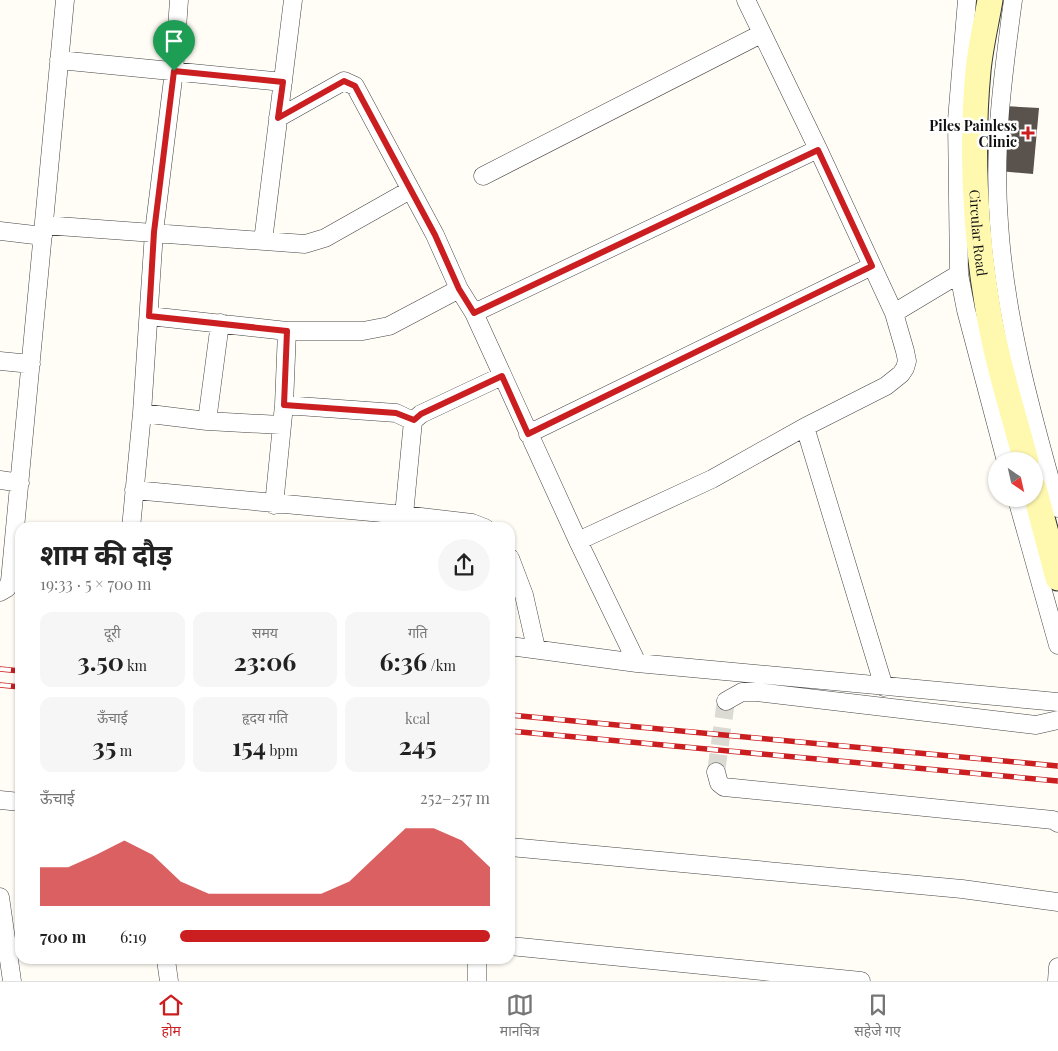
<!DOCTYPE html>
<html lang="hi">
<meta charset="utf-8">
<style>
:root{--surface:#fff;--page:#f6f6f6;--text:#222;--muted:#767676;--line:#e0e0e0;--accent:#cb1e20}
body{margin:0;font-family:"Playfair Display","Noto Sans Devanagari",serif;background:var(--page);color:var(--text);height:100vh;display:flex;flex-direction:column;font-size:19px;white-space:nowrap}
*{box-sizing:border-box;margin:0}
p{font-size:16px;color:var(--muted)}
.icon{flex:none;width:28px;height:28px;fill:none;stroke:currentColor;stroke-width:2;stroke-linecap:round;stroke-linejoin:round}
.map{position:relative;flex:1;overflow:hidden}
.details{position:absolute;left:15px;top:522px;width:500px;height:442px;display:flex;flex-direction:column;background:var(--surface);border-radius:15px;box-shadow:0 1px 4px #0004}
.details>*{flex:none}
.needle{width:32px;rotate:146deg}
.fabs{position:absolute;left:988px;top:452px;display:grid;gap:10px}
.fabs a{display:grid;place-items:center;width:55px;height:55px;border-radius:50%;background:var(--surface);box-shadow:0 1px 4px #0004;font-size:25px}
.pin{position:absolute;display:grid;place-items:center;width:42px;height:42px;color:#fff;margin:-51px -21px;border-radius:50% 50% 50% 0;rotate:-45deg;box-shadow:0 0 5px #0007}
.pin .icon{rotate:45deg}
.round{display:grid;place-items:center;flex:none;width:52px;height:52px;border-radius:26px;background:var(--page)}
.headline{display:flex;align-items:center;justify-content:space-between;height:85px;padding:0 25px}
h1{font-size:28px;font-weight:700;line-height:38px}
.metrics{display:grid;grid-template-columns:repeat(3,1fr);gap:8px;height:85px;padding:5px 25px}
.metrics div{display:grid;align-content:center;border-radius:12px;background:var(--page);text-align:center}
.metrics b{font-size:25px;font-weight:700}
.metrics small{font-size:14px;font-weight:400}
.metrics p{font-size:14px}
.chart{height:140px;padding:10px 25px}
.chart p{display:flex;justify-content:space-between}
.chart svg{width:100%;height:90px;margin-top:5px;fill:var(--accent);opacity:.7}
ul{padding:0 25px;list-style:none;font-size:16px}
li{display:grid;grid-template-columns:80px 60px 1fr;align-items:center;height:38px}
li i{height:12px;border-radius:6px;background:var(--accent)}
.tabs{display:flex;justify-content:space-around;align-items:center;height:70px;border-top:1px solid var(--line);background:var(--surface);font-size:14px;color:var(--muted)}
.tabs a{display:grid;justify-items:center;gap:2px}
.tabs .on{color:var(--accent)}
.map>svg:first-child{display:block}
.building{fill:#5a524c}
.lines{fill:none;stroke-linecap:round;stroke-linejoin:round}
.street-tunnel{stroke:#dbdad3;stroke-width:18;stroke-dasharray:18 9;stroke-linecap:butt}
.street-casing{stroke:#444;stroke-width:19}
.secondary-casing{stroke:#333;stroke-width:27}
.street{stroke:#fff;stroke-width:18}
.secondary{stroke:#fff9b0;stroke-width:25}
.rail-casing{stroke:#cb1e20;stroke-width:5.5}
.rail{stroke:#fff;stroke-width:4;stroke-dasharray:11;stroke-linecap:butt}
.route-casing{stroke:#fff;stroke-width:10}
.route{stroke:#cb1e20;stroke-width:6}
.poi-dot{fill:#cb1e20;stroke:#fff;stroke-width:2}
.labels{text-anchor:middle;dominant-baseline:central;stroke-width:5;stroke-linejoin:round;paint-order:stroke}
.poi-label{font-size:14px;font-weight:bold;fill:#111;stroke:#fff;text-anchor:end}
.street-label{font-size:14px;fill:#111;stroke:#fff}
</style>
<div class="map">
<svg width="1058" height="981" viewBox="0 0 1058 981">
<rect width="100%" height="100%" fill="#fffdf5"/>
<!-- building -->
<path class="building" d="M1004,106L1039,108L1033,174L999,171Z"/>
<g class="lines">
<!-- street-tunnel -->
<path class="street-tunnel" d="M716,772L726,701"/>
<!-- street casing -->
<g class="street-casing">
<path id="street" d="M967,0L957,120L959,274L966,310L1006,461
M1013,0C1003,74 993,148 999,223C1005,320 1032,415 1058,508
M59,60L283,82
M278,118L344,81L355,86L435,235L459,289L474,313L578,541L637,663
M483,176L761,34
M44,225L305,244L325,238L410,190
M0,231L43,236
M263,241L293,0
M474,313L818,149
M894,313L959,274
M149,316L287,331H363L389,326L459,289
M0,361L31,364
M284,405L396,413L413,421
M142,413L207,421L281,425
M207,421L220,323
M805,427L884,687
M528,434L872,266
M0,480L20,483
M134,490L404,515L472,523L485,528
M1017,499L1058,645
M274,505L284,405L287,331
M404,515L413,421L421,414L502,376
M131,528L142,413L154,232L174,71L179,0
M578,541L712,479L805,427L886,386L901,374L905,368L907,361L905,351L894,313L818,149L746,0
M510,558L524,595L536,648
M0,592L7,588L10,581L65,0
M510,646L637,663L1058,702
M726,701L742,692H757L1036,725L1058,720
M716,772L719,783L724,787L1053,820L1058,823
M0,800L20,802
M510,847L962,889L1058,902
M0,897L12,981
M510,946L861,981
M166,960L169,981
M477,981V960
M1057,981L1058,967"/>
</g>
<!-- secondary casing -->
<g class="secondary-casing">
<g id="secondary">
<path id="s1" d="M990,0C986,24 980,48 978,71C971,144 975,231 987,303C995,356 1012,409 1026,461"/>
<path d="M1034,488L1058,578"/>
</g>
</g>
<!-- street -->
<use href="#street" class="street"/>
<!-- secondary -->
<use href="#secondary" class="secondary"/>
<!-- rail casing -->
<g class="rail-casing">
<path id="rail" d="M0,669L20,671
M0,685L20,687
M510,715L1058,766
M510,731L1058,781"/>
</g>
<!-- rail -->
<use href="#rail" class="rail"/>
</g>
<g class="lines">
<!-- route casing -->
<g class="route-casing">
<path id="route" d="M174,71L283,82L278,118L344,81L355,86L435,235L459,289L474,313L818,150L872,266L528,434L502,376L421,414L414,420L396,413L284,405L287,331L149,316L154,232Z"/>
</g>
<!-- route -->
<use href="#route" class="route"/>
</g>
<!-- markers -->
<path class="poi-dot" d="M1025.5 125.5h5v5h5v5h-5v5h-5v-5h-5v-5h5z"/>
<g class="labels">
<!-- poi labels -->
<g class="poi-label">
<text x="1017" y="125">Piles Painless<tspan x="1017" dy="16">Clinic</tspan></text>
</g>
<!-- street labels -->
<g class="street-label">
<text stroke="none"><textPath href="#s1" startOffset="234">Circular Road</textPath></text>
</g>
</g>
</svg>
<div class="fabs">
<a><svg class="needle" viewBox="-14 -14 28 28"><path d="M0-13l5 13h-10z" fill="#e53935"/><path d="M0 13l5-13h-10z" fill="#767676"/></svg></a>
</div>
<div class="pin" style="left:174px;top:71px;background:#1e9e55"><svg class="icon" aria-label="arrive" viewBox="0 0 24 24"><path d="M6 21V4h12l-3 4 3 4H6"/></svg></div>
<section class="details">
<div class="headline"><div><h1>शाम की दौड़</h1><p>19:33 · 5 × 700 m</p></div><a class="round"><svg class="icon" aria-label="share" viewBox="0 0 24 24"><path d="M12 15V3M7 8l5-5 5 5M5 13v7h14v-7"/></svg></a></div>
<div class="metrics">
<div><p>दूरी</p><b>3.50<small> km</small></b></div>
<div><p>समय</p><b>23:06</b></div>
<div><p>गति</p><b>6:36<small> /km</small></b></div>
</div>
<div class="metrics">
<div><p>ऊँचाई</p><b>35<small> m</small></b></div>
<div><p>हृदय गति</p><b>154<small> bpm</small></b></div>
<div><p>kcal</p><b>245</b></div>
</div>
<div class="chart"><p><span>ऊँचाई</span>252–257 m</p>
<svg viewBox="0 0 160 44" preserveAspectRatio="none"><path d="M0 44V25L10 25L20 19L30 12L40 19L50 32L60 38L70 38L80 38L90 38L100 38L110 32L120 19L130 6L140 6L150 12L160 25V44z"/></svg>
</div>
<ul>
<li><b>700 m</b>6:19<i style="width:100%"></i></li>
</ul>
</section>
</div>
<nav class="tabs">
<a class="on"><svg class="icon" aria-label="home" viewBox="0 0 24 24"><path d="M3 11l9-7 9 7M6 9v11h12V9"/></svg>होम</a>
<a><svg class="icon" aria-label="map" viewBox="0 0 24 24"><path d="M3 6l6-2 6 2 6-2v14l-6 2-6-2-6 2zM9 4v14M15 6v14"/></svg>मानचित्र</a>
<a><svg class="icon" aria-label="saved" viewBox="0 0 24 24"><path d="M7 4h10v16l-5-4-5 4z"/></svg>सहेजे गए</a>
</nav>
